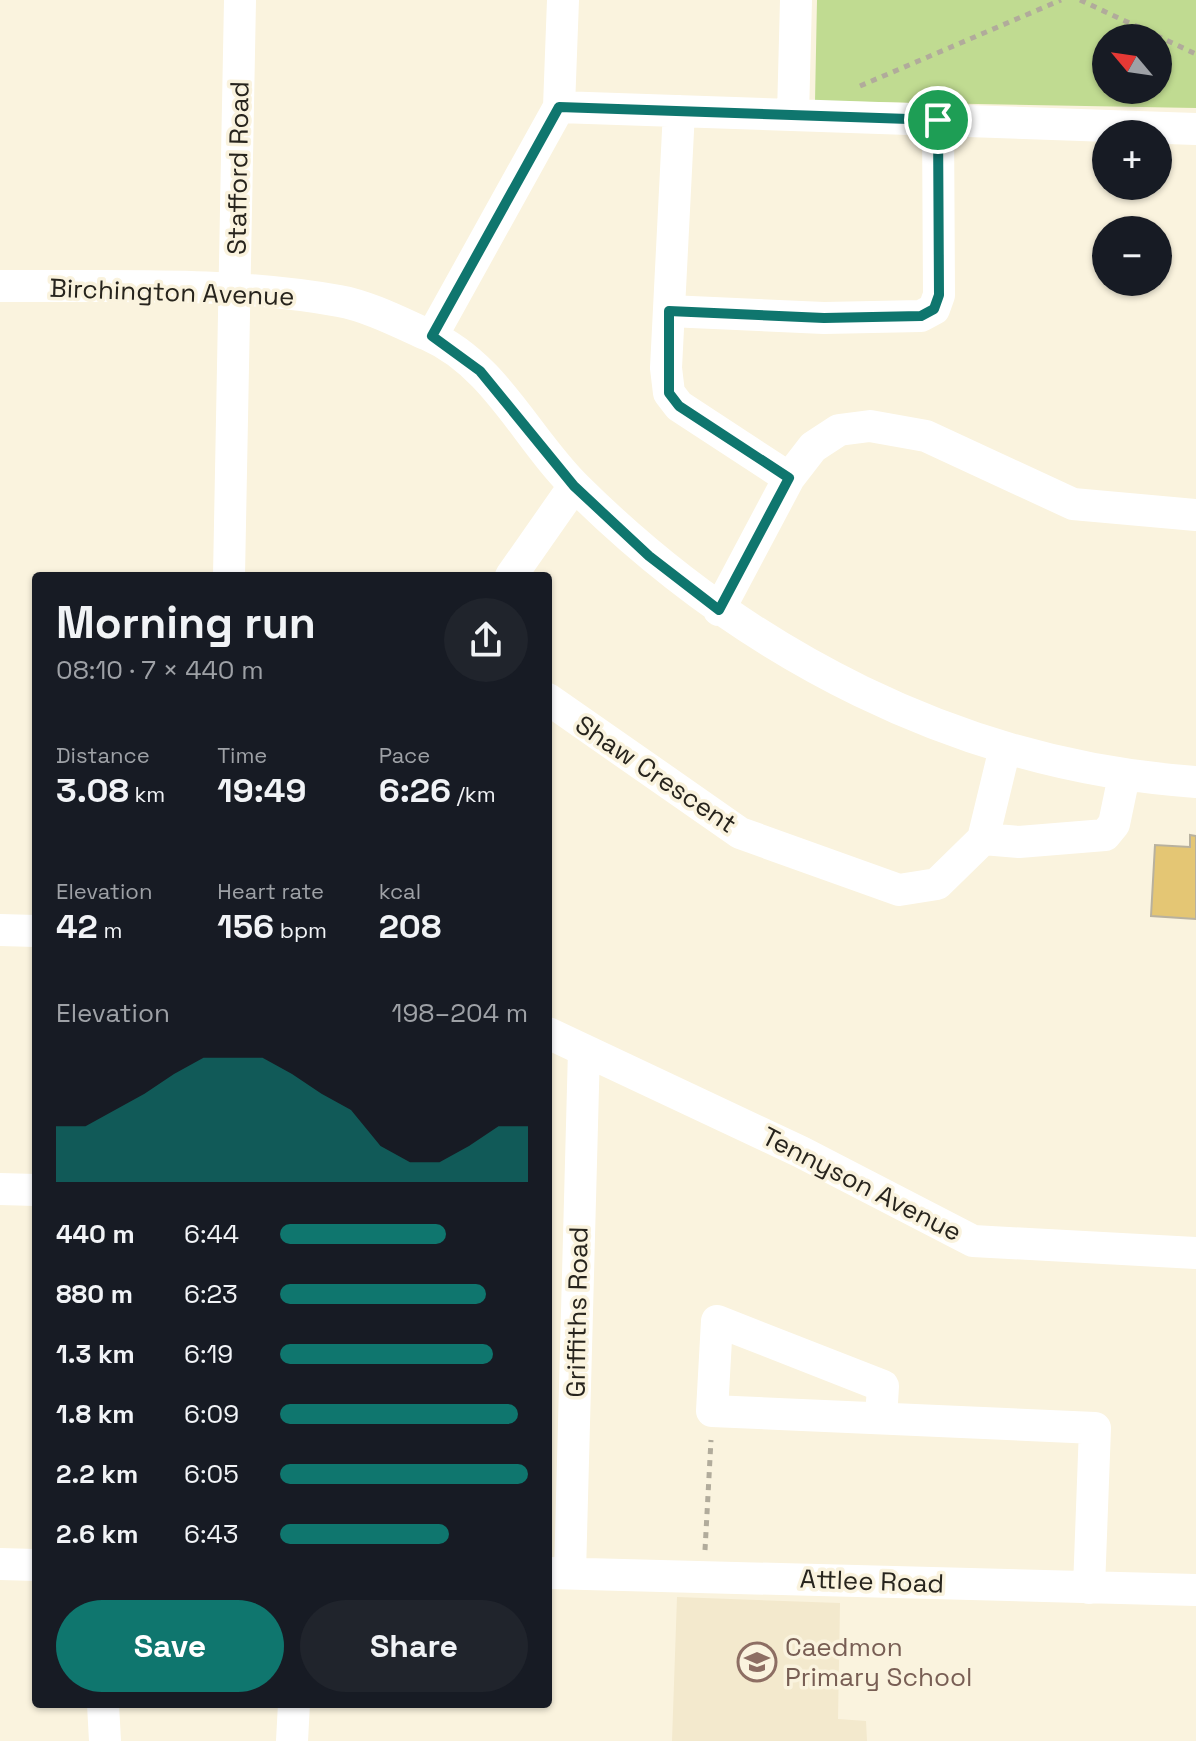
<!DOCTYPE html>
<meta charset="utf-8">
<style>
:root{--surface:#171b24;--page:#20242c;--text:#f1f3f6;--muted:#9ea1a6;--accent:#0f766e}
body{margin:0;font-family:"Space Grotesk",sans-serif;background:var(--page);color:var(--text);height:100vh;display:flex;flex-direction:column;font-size:30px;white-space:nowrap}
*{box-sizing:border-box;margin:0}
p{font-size:26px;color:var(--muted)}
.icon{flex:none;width:44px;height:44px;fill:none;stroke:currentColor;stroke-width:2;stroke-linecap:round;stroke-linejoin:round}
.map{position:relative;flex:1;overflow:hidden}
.sheet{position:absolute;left:32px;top:572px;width:520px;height:1136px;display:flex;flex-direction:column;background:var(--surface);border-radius:8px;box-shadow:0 2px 6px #0004}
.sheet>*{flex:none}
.needle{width:52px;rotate:299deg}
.tools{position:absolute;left:1092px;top:24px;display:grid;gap:16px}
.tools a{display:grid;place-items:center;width:80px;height:80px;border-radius:50%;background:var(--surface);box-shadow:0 2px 6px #0004;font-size:40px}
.pin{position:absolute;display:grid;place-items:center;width:68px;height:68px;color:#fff;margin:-34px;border:4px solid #fff;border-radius:50%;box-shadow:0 2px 8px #0007}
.round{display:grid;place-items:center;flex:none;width:84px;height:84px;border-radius:42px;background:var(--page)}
.summary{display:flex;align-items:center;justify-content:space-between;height:136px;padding:0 24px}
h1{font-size:44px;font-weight:600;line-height:60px}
.metrics{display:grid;grid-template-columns:repeat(3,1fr);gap:12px;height:136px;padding:8px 24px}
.metrics div{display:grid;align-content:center}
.metrics b{font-size:34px;font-weight:600}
.metrics small{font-size:22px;font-weight:400}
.metrics p{font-size:22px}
.chart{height:224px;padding:16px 24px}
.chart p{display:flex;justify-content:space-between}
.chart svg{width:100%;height:144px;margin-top:8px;fill:var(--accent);opacity:.7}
.cta{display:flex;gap:16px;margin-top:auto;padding:16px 24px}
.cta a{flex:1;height:92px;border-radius:48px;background:var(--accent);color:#fff;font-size:32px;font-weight:600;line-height:92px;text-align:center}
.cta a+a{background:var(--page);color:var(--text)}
ul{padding:0 24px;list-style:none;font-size:26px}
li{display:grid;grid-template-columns:128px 96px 1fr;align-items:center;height:60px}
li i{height:20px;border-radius:10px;background:var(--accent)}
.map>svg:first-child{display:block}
.built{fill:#f3e9cd}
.green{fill:#c0db91;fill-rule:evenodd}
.building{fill:#e4c674;stroke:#b8b19e;stroke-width:2}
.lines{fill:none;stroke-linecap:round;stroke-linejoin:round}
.path{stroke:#b1ab9b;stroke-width:5;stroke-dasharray:6 6;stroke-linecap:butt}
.minor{stroke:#fff;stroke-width:32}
.route-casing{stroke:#fff;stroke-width:16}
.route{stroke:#0f766e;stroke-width:10}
.labels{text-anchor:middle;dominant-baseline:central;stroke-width:7;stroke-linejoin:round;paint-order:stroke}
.street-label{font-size:26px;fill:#27241d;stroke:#faf3de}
.education-label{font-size:26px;fill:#785e54;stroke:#faf3de;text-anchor:start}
</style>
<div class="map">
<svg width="1196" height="1741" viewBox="0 0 1196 1741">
<rect width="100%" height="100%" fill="#faf3de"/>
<!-- built -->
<path class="built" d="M677,1597L840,1603L838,1719L866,1721L867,1741H672Z"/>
<!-- green -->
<path class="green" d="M817,0H1196V108L815,101ZM1106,38H1158V90H1106Z"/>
<!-- building -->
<path class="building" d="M1190,835L1196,836V919L1151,916L1155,845L1190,847Z"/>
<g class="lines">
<!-- path -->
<path class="path" d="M1080,0L1196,54
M860,86L1061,0
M705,1550L711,1440"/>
<!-- minor -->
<path class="minor" d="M559,107L1196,129
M679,111L666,368L669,393L679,406L789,478
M793,115L796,0
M0,286C112,287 228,281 339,301C368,306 401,323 428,335C496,365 527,440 578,489C745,654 960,766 1196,782
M669,311L824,318L921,316L934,309L939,295L938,120
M432,336L559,107L563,0
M229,576L240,0
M511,576L574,486
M719,610L789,478L813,447L839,430L870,426L926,436L1073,504L1196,515
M548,699L740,833L899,890L937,884L983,839L1005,748
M983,839L1019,842L1105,835L1114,824L1124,776
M0,930L36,931
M548,1033L801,1152L973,1241L1196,1253
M0,1189L36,1190
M881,1418L883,1386L717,1321L712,1411L1095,1428L1089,1588
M0,1564L36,1565
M548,1573L1196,1590
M570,1573L584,1050
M103,1704L105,1741
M292,1741L294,1704"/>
</g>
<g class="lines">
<!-- route casing -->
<g class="route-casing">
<path id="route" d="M559,107L938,120L939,295L934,309L921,316L824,318L669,311V393L679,406L789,478L719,610L649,556L574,486L480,371L432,336Z"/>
</g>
<!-- route -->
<use href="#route" class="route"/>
</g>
<!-- icons -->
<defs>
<g id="school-ring" transform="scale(2)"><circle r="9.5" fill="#faf3de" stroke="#8d6e63" stroke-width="1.5"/><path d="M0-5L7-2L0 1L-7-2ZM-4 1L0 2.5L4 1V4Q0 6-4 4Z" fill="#8d6e63"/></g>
</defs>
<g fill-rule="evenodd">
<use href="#school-ring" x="757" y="1662"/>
</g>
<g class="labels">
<!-- street labels -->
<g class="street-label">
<text transform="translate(238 168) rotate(-89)">Stafford Road</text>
<text transform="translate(172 292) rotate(2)">Birchington Avenue</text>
<text transform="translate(656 774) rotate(34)">Shaw Crescent</text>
<text transform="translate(862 1184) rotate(27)">Tennyson Avenue</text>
<text transform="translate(577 1312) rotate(-89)">Griffiths Road</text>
<text transform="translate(872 1581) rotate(2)">Attlee Road</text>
</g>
<!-- education labels -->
<g class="education-label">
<text x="785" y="1647">Caedmon<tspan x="785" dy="30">Primary School</tspan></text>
</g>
</g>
</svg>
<div class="tools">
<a><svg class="needle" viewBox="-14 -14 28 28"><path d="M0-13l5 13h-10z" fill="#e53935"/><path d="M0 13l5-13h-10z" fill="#9ea1a6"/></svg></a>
<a>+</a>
<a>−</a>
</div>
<div class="pin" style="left:938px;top:120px;background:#1e9e55"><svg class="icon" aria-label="arrive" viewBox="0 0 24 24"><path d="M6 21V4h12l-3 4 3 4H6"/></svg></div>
<section class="sheet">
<div class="summary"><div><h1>Morning run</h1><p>08:10 · 7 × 440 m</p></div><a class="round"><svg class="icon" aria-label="share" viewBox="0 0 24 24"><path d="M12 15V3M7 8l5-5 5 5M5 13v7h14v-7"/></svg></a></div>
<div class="metrics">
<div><p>Distance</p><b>3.08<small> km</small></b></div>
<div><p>Time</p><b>19:49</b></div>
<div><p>Pace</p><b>6:26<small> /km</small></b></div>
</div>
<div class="metrics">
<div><p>Elevation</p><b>42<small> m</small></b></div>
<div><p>Heart rate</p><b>156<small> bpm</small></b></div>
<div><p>kcal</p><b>208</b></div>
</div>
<div class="chart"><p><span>Elevation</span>198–204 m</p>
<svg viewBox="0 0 160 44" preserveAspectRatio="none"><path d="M0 44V27L10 27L20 22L30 17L40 11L50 6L60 6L70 6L80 11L90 17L100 22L110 33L120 38L130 38L140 33L150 27L160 27V44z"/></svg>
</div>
<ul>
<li><b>440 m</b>6:44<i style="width:67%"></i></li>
<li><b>880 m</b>6:23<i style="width:83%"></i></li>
<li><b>1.3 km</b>6:19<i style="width:86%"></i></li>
<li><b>1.8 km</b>6:09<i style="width:96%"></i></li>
<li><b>2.2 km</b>6:05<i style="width:100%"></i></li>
<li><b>2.6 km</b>6:43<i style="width:68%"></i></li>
</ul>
<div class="cta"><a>Save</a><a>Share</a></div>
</section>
</div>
